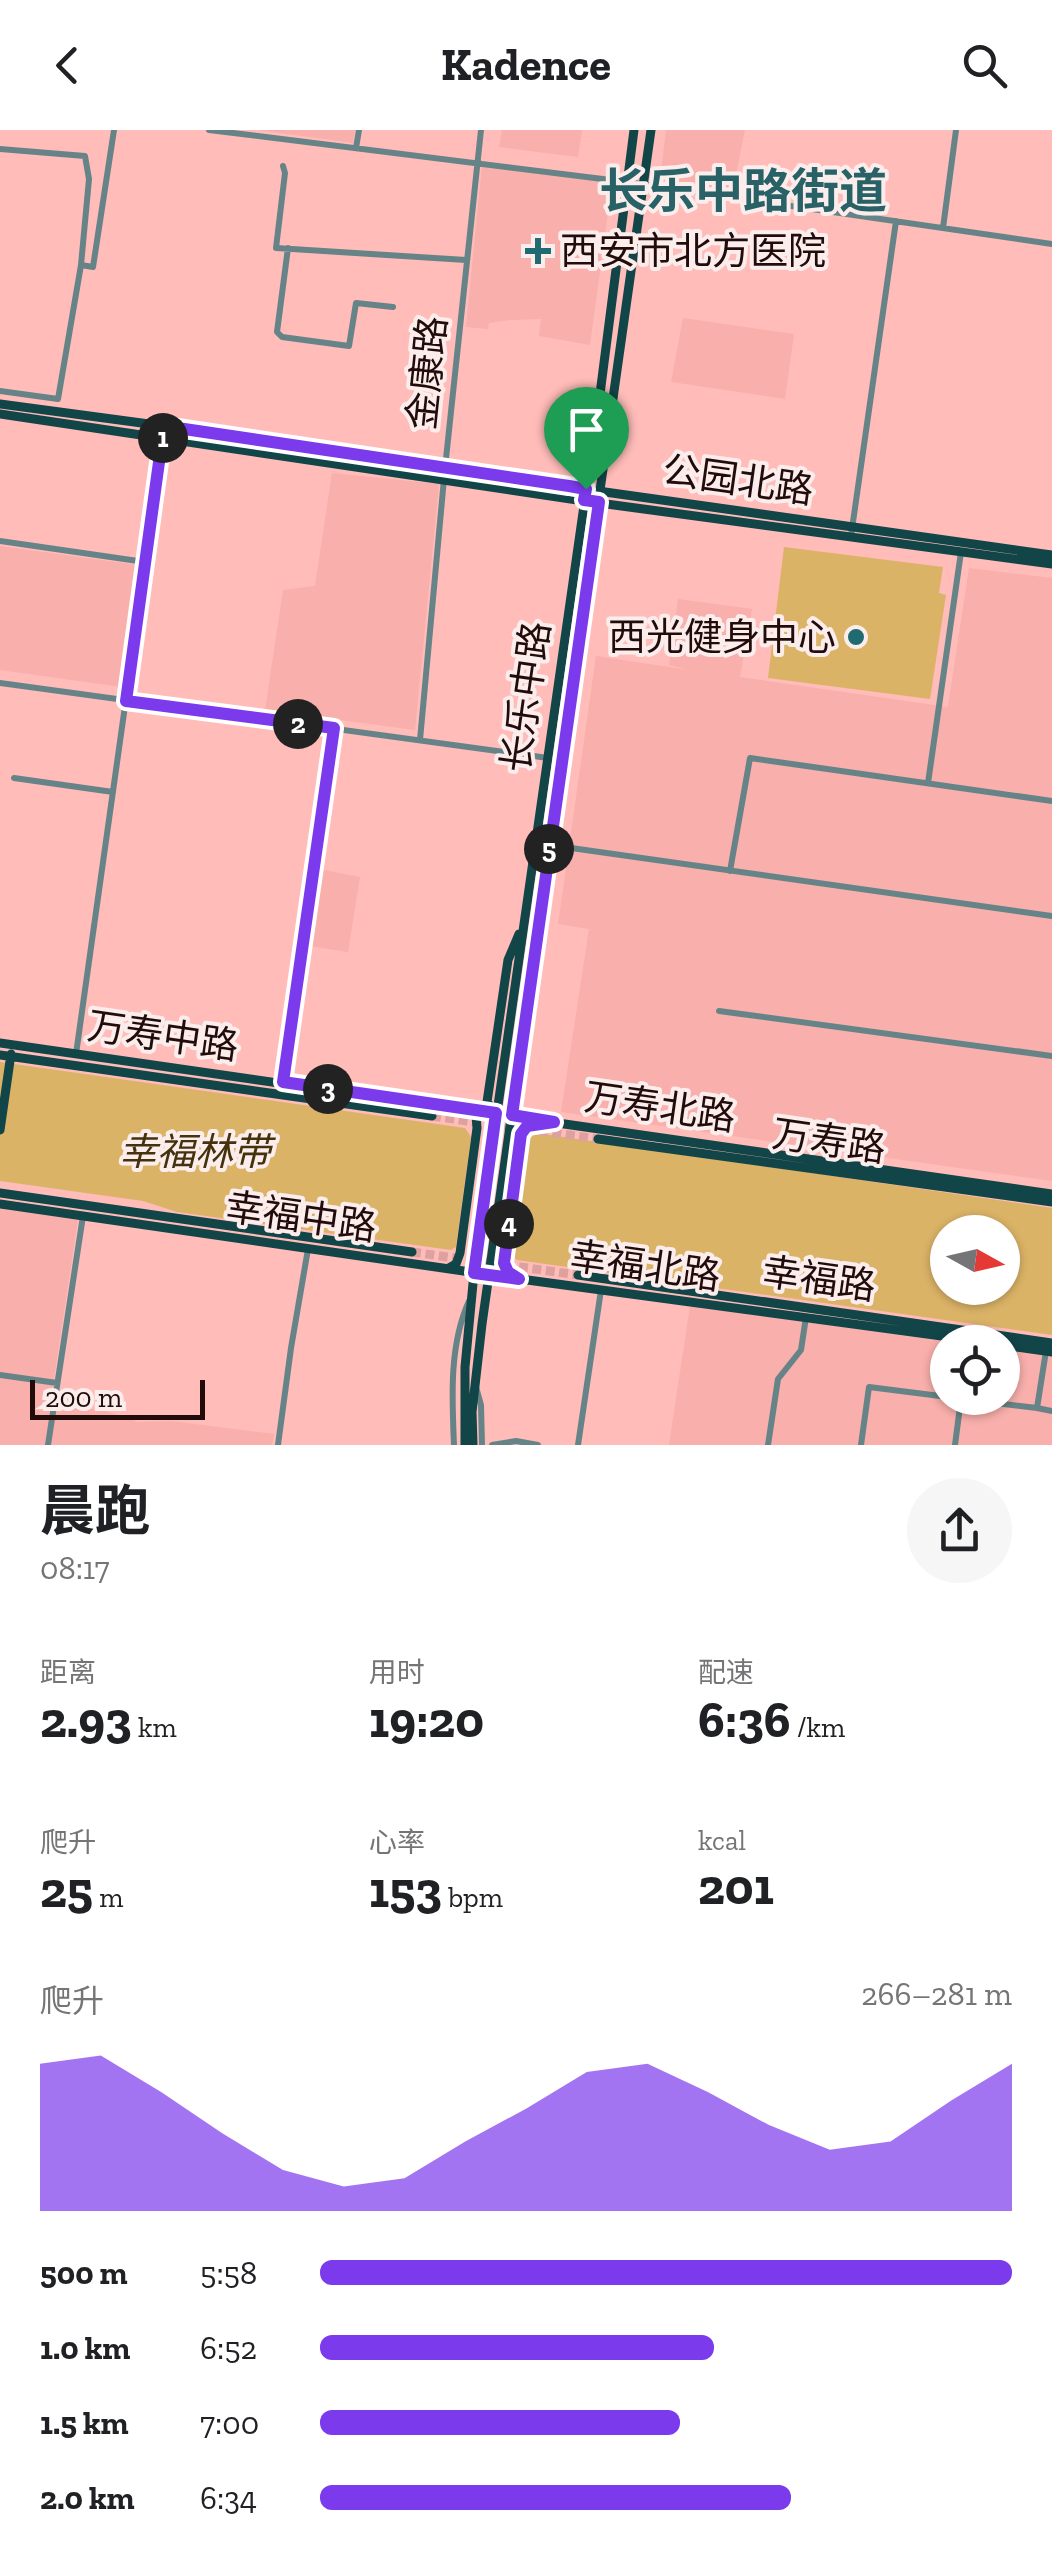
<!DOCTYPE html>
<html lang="zh">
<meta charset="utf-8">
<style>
:root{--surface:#fff;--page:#f6f6f6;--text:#202124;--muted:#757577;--accent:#7c3aed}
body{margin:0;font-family:"Zilla Slab","Noto Sans SC",serif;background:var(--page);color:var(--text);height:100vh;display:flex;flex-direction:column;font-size:38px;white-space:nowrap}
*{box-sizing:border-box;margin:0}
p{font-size:32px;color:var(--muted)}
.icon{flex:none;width:55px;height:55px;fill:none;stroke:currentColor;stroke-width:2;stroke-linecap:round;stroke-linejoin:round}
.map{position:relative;height:1315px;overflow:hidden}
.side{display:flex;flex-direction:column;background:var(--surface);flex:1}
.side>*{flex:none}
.needle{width:65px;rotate:98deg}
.tools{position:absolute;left:930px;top:1085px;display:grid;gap:20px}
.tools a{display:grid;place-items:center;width:90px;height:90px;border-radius:50%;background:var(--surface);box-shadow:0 2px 8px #0004;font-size:50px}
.scale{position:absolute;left:30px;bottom:25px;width:175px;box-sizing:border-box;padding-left:10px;border:5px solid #210b0b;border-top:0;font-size:28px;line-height:35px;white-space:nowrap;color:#210b0b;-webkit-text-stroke:8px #fbedec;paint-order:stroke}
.pin{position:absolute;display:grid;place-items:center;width:85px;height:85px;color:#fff;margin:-102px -42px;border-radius:50% 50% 50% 0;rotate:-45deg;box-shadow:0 0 10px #0007}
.pin .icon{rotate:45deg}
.km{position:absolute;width:50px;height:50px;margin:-25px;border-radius:50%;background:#222;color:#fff;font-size:28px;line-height:50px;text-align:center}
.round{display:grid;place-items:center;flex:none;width:105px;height:105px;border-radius:52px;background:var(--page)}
.head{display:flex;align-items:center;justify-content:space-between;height:170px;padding:0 40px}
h1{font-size:55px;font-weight:700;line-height:75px}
.figures{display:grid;grid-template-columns:repeat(3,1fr);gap:15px;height:170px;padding:10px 40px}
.figures div{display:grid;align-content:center}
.figures b{font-size:50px;font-weight:700}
.figures small{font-size:28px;font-weight:400}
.figures p{font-size:28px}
.chart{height:280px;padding:20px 40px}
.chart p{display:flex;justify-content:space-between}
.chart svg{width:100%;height:180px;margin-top:10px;fill:var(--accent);opacity:.7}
ul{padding:0 40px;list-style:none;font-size:32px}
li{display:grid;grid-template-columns:160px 120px 1fr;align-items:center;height:75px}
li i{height:25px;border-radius:12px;background:var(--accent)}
header{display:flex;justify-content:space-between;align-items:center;height:130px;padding:0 40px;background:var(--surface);font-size:45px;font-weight:700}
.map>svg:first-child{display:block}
.built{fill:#f9afab}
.green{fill:#dbb367;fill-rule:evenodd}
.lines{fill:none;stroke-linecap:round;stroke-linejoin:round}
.major-tunnel{stroke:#dea19f;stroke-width:9;stroke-dasharray:9 4.5;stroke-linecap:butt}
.minor{stroke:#668487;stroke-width:6}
.major{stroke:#124548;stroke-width:9}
.route-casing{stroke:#fff;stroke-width:20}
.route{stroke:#7c3aed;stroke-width:12}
.poi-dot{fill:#1f6b71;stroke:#fbedec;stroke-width:4}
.labels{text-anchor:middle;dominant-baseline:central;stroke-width:8;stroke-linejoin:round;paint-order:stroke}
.poi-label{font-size:38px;fill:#210b0b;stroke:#fbedec;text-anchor:start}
.street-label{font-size:38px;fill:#210b0b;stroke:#fbedec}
.park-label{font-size:38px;font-style:italic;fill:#44320d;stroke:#fbedec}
.district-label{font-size:48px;font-weight:bold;fill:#286266;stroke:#fbedec}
</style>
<header><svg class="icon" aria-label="back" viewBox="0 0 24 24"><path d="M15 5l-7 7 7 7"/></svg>Kadence<svg class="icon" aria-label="search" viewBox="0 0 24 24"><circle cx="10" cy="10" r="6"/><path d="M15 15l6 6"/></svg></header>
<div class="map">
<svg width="1052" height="1315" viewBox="0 0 1052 1315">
<rect width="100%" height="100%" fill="#ffbcb9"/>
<!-- built -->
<path class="built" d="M258,0H355L353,13Z
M502,0H582L578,27L499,17Z
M666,0H745L733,59L660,50Z
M482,35L612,53L590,215L539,206L541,189L510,190L489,193L488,199L466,197Z
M683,188L794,204L785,269L671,252Z
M332,343L439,354L415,600L265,580L283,460L315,456Z
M0,416L138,435L122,557L0,540Z
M969,438L1052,448V1051L561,982L589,799L558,794L596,526L689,540L669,535L678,469L752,479L740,547L948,577Z
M319,739L360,747L348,822L309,816Z
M0,1079L78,1089L50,1275L103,1280L138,1292L171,1291L274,1304L272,1315H0Z
M690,1176L950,1212H948V1268H1002L1003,1220L1052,1227V1315H669Z"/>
<!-- green -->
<path class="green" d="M784,417L943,437L939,463L946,465L930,569L768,548Z
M0,932L465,998L471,1007L456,1117L451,1120L177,1082L143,1071L0,1051Z
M536,1003L1052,1078V1205L517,1130L511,1125L528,1010ZM948,1102H1002V1158H948Z"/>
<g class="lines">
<!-- major-tunnel -->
<path class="major-tunnel" d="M432,986L598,1009
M412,1122L578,1145"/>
<!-- minor -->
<path class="minor" d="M209,0L627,52L1052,114
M356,18L359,0
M0,19L85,26L89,49L81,135L58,269L0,261
M283,36L285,43L276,118L466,130
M943,98L956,0
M288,118L277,202L282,207L349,216L356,173L393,177
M81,135L93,137L114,0
M851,406L896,91
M0,411L145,432
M0,553L548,628
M420,610L445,338L481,0
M14,648L113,662
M928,653L961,422
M550,715L1052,786
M730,741L750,628L1052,671
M719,881L1052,926
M76,924L163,306
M283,952L334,598
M1046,1221L1037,1278L1052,1281
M0,1245L57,1253
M476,1257L481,1275L482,1315
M953,1268L1037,1278
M48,1315L83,1086
M278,1315L291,1218L308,1119
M454,1315C452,1268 449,1215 469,1171
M492,1315L516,1311L538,1315
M578,1315L601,1160
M768,1315L778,1249L801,1220L806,1187
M861,1315L869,1257L948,1267
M955,1315L961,1269"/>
<!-- major -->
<path class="major" d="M0,274L164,296L612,363L1052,425
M0,284L584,371L1052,434
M0,913L1052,1064
M0,925L432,986
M496,983L487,972L508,830L519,804
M0,1000L11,924
M598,1009L1052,1072
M0,1063L412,1122
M0,1074L498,1146L986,1212
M449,1138L456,1134L460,1123L477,998L476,986L467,980
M578,1145L1052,1213
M516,1148L508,1142L504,1133L521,1005L527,996L541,993
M1002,1215L1052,1222
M465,1315V1237L474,1143L600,264L634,0
M473,1315L472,1282L482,1194L651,0"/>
</g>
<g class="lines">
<!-- route casing -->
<g class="route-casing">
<path id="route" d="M164,296L569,356L586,359L584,370L599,372L512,985L554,992L527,996L521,1004L504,1133L508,1142L519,1149L474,1143L496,983L283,952L334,598L126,571Z"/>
</g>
<!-- route -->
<use href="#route" class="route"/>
</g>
<!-- markers -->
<g class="poi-dot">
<path d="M533 106h10v10h10v10h-10v10h-10v-10h-10v-10h10z"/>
<circle cx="856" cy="507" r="10"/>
</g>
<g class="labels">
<!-- poi labels -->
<g class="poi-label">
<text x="560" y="121">西安市北方医院</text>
<text x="836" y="507" text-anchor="end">西光健身中心</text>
</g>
<!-- street labels -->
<g class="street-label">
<text transform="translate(427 243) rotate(-84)">金康路</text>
<text transform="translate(738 350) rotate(8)">公园北路</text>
<text transform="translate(526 567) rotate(-82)">长乐中路</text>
<text transform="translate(163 906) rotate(8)">万寿中路</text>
<text transform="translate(660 977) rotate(8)">万寿北路</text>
<text transform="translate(829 1011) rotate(8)">万寿路</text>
<text transform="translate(301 1087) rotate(8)">幸福中路</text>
<text transform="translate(645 1136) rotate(8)">幸福北路</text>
<text transform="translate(819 1149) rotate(8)">幸福路</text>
</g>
<!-- park labels -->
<g class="park-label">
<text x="195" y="1022">幸福林带</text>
</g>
<!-- district labels -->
<g class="district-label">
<text x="743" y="61">长乐中路街道</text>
</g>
</g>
</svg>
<div class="tools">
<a><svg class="needle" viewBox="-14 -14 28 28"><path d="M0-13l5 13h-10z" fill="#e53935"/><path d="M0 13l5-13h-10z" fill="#757577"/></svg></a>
<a><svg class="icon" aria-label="locate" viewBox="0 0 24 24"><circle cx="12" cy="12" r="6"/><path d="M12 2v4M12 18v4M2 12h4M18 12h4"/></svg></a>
</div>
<div class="scale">200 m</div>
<div class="pin" style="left:586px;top:359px;background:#1e9e55"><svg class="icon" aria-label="arrive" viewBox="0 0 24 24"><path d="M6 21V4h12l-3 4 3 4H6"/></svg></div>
<b class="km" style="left:163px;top:308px">1</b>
<b class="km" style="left:298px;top:594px">2</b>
<b class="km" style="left:328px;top:959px">3</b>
<b class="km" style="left:509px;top:1094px">4</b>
<b class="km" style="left:549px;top:719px">5</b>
</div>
<section class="side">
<div class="head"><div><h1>晨跑</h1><p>08:17</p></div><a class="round"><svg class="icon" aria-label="share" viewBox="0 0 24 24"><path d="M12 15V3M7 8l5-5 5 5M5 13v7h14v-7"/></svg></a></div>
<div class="figures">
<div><p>距离</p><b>2.93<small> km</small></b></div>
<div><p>用时</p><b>19:20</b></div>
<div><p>配速</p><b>6:36<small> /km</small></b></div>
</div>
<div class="figures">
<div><p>爬升</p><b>25<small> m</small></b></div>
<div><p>心率</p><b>153<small> bpm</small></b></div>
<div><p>kcal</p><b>201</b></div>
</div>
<div class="chart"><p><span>爬升</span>266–281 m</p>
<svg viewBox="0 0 160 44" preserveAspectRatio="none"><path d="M0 44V8L10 6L20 15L30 25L40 34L50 38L60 36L70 27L80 19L90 10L100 8L110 15L120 23L130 29L140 27L150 17L160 8V44z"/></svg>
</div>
<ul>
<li><b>500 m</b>5:58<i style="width:100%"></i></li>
<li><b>1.0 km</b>6:52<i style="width:57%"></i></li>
<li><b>1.5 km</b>7:00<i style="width:52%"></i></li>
<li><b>2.0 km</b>6:34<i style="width:68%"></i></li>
</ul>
</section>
